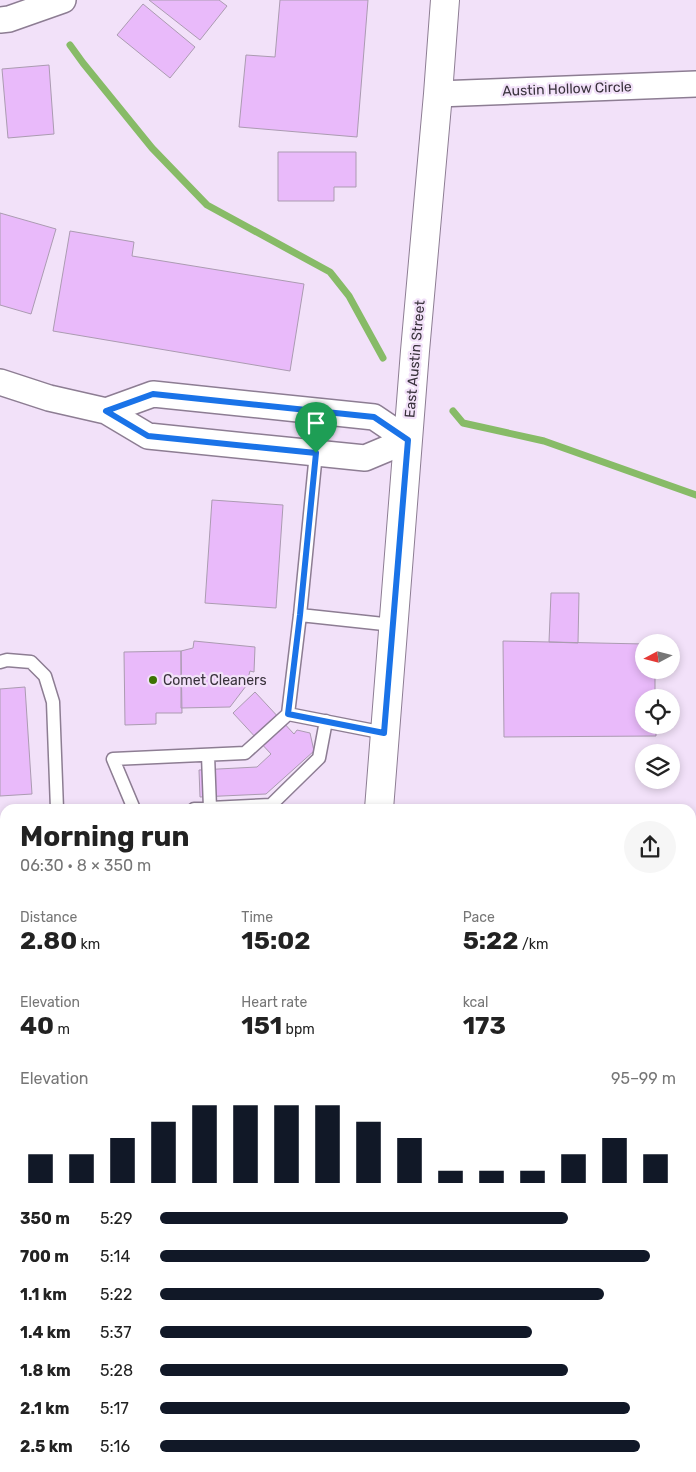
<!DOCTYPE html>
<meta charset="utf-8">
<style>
:root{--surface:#fff;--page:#f6f6f6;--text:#222;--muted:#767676;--accent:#111827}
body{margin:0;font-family:Rubik,sans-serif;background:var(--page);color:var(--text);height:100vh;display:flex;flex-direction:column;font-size:19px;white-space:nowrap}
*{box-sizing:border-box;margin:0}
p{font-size:16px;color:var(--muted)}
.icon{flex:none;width:28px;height:28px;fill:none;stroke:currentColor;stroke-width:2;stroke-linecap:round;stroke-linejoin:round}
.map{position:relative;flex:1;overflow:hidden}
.side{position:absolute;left:0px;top:804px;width:696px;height:669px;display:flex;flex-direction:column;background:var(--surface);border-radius:15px 15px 0 0;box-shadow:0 2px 8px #0003}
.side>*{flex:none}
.needle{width:32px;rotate:263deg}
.controls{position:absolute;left:635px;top:634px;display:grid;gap:10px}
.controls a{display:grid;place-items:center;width:45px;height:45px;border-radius:50%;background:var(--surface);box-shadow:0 2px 8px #0003;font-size:25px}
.pin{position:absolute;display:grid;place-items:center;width:42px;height:42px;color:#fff;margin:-51px -21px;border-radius:50% 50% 50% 0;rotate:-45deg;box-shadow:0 0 5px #0007}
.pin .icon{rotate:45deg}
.round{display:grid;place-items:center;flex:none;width:52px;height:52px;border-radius:26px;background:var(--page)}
.head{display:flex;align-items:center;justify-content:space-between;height:85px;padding:0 20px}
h1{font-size:28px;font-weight:700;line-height:38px}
.stats{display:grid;grid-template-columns:repeat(3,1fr);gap:8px;height:85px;padding:5px 20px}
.stats div{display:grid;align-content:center}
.stats b{font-size:25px;font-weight:700}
.stats small{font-size:14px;font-weight:400}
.stats p{font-size:14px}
.chart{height:140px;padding:10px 20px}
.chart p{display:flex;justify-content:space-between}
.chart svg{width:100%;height:90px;margin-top:5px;stroke:var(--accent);stroke-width:6}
ul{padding:0 20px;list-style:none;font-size:16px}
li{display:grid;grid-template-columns:80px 60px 1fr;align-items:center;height:38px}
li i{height:12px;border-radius:6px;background:var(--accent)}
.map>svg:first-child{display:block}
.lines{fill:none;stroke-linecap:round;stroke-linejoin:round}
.stream{stroke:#87bb67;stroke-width:7}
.building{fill:#e9bafa;stroke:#ab9bb1}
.lane-casing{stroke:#8d7d93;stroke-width:15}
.street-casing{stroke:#8d7d93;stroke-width:28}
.secondary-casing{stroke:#8d7d93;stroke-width:30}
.lane{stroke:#fff;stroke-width:12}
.street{stroke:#fff;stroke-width:25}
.secondary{stroke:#fff;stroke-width:28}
.route-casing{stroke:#fff;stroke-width:10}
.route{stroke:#1a73e8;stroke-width:6}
.poi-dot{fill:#3c7302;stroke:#f2e1f9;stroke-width:2}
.labels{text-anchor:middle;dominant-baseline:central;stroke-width:4.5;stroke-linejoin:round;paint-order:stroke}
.street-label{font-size:14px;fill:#39323c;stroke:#f2e1f9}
.poi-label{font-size:14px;fill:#39323c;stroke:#f2e1f9;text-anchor:start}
</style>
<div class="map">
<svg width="696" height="1472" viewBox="0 0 696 1472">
<rect width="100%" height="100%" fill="#f2e1f9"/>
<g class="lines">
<!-- stream -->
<path class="stream" d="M70,45L83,63L152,148L207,205L330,272L349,296L383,358
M453,411L463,423L544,441L696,495"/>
</g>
<!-- building -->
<path class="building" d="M149,0H219L227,6L200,40Z
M280,0H368L357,137L239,127L246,55L275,57Z
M143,4L195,47L170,78L117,35Z
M49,65L54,134L8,138L2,69Z
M278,152H356V187H334V201H278Z
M0,213L56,229L31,314L0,305Z
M70,231L134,242L132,256L304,284L290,371L53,331Z
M212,500L283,505L276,608L205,603Z
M551,593H579L578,643L549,642Z
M194,641L255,647L254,672L250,671L246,686L230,707L181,708V651L193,648Z
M503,641L644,644V670H655V698H644V725H656V736L504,737Z
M181,651L182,713H156V724L125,725L124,652Z
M25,687L32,794L0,796V689Z
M255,692L294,734L297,730L310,733L314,751L266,794L200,797L199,770L257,767L271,754L233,713Z
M691,1019H696V1203L691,1204Z
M5,1199V1366L0,1367V1200Z"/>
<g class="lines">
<!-- lane casing -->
<g class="lane-casing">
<path id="lane" d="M316,453L300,615L288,714L385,733
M300,615L393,625
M0,662L7,660L31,662L45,676L53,702L57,809
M208,755L210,808L271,805L319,758L326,721
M134,809L113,759L245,753L288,714
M194,809H210
M691,975H696
M0,1165L5,1164
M691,1345L695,1322L692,1226"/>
</g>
<!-- street casing -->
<g class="street-casing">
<path id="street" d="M0,20L9,19L63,0
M438,94L696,84
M0,382L49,398L106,411
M153,394L374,417L408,440L365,458L148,436L106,411Z"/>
</g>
<!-- secondary casing -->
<g class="secondary-casing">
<path id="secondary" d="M379,809L415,351L438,94L445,0
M691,866H696
M0,900H5
M352,1468V1472"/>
</g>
<!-- lane -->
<use href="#lane" class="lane"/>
<!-- street -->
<use href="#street" class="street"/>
<!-- secondary -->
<use href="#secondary" class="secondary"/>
</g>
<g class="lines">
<!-- route casing -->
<g class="route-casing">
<path id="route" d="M153,394L374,417L408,440L384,733L288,714L300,615L316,453L148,436L106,411Z"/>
</g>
<!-- route -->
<use href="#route" class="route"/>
</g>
<!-- markers -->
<circle class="poi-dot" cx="153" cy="680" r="5"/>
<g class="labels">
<!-- street labels -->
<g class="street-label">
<text transform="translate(567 89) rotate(-2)">Austin Hollow Circle</text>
<text transform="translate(415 359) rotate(-85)">East Austin Street</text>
</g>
<!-- poi labels -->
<g class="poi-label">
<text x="163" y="680">Comet Cleaners</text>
</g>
</g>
</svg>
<div class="controls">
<a><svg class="needle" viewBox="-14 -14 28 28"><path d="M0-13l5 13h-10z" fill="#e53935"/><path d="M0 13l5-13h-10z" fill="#767676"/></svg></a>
<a><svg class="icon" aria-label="locate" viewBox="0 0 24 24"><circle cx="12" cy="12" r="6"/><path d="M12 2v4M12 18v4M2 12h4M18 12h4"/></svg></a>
<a><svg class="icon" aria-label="layers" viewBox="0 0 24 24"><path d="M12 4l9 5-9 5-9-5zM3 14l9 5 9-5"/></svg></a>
</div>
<div class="pin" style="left:316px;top:453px;background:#1e9e55"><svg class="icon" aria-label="arrive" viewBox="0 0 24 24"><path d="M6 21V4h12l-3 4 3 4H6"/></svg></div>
<section class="side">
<div class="head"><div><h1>Morning run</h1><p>06:30 · 8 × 350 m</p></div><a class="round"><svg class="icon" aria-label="share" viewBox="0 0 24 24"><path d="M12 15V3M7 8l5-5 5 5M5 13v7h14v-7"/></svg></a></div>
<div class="stats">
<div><p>Distance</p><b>2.80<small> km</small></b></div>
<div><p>Time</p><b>15:02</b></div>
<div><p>Pace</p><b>5:22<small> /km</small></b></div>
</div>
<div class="stats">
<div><p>Elevation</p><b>40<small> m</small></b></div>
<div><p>Heart rate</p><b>151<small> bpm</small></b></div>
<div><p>kcal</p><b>173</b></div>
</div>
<div class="chart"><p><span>Elevation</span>95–99 m</p>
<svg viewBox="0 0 160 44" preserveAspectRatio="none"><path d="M5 44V30M15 44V30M25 44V22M35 44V14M45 44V6M55 44V6M65 44V6M75 44V6M85 44V14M95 44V22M105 44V38M115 44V38M125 44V38M135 44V30M145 44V22M155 44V30"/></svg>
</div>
<ul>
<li><b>350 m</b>5:29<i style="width:79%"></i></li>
<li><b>700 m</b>5:14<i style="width:95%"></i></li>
<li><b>1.1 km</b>5:22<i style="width:86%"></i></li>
<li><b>1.4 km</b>5:37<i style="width:72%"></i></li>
<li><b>1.8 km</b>5:28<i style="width:79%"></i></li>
<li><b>2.1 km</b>5:17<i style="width:91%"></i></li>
<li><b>2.5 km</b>5:16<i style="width:93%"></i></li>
</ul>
</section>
</div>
